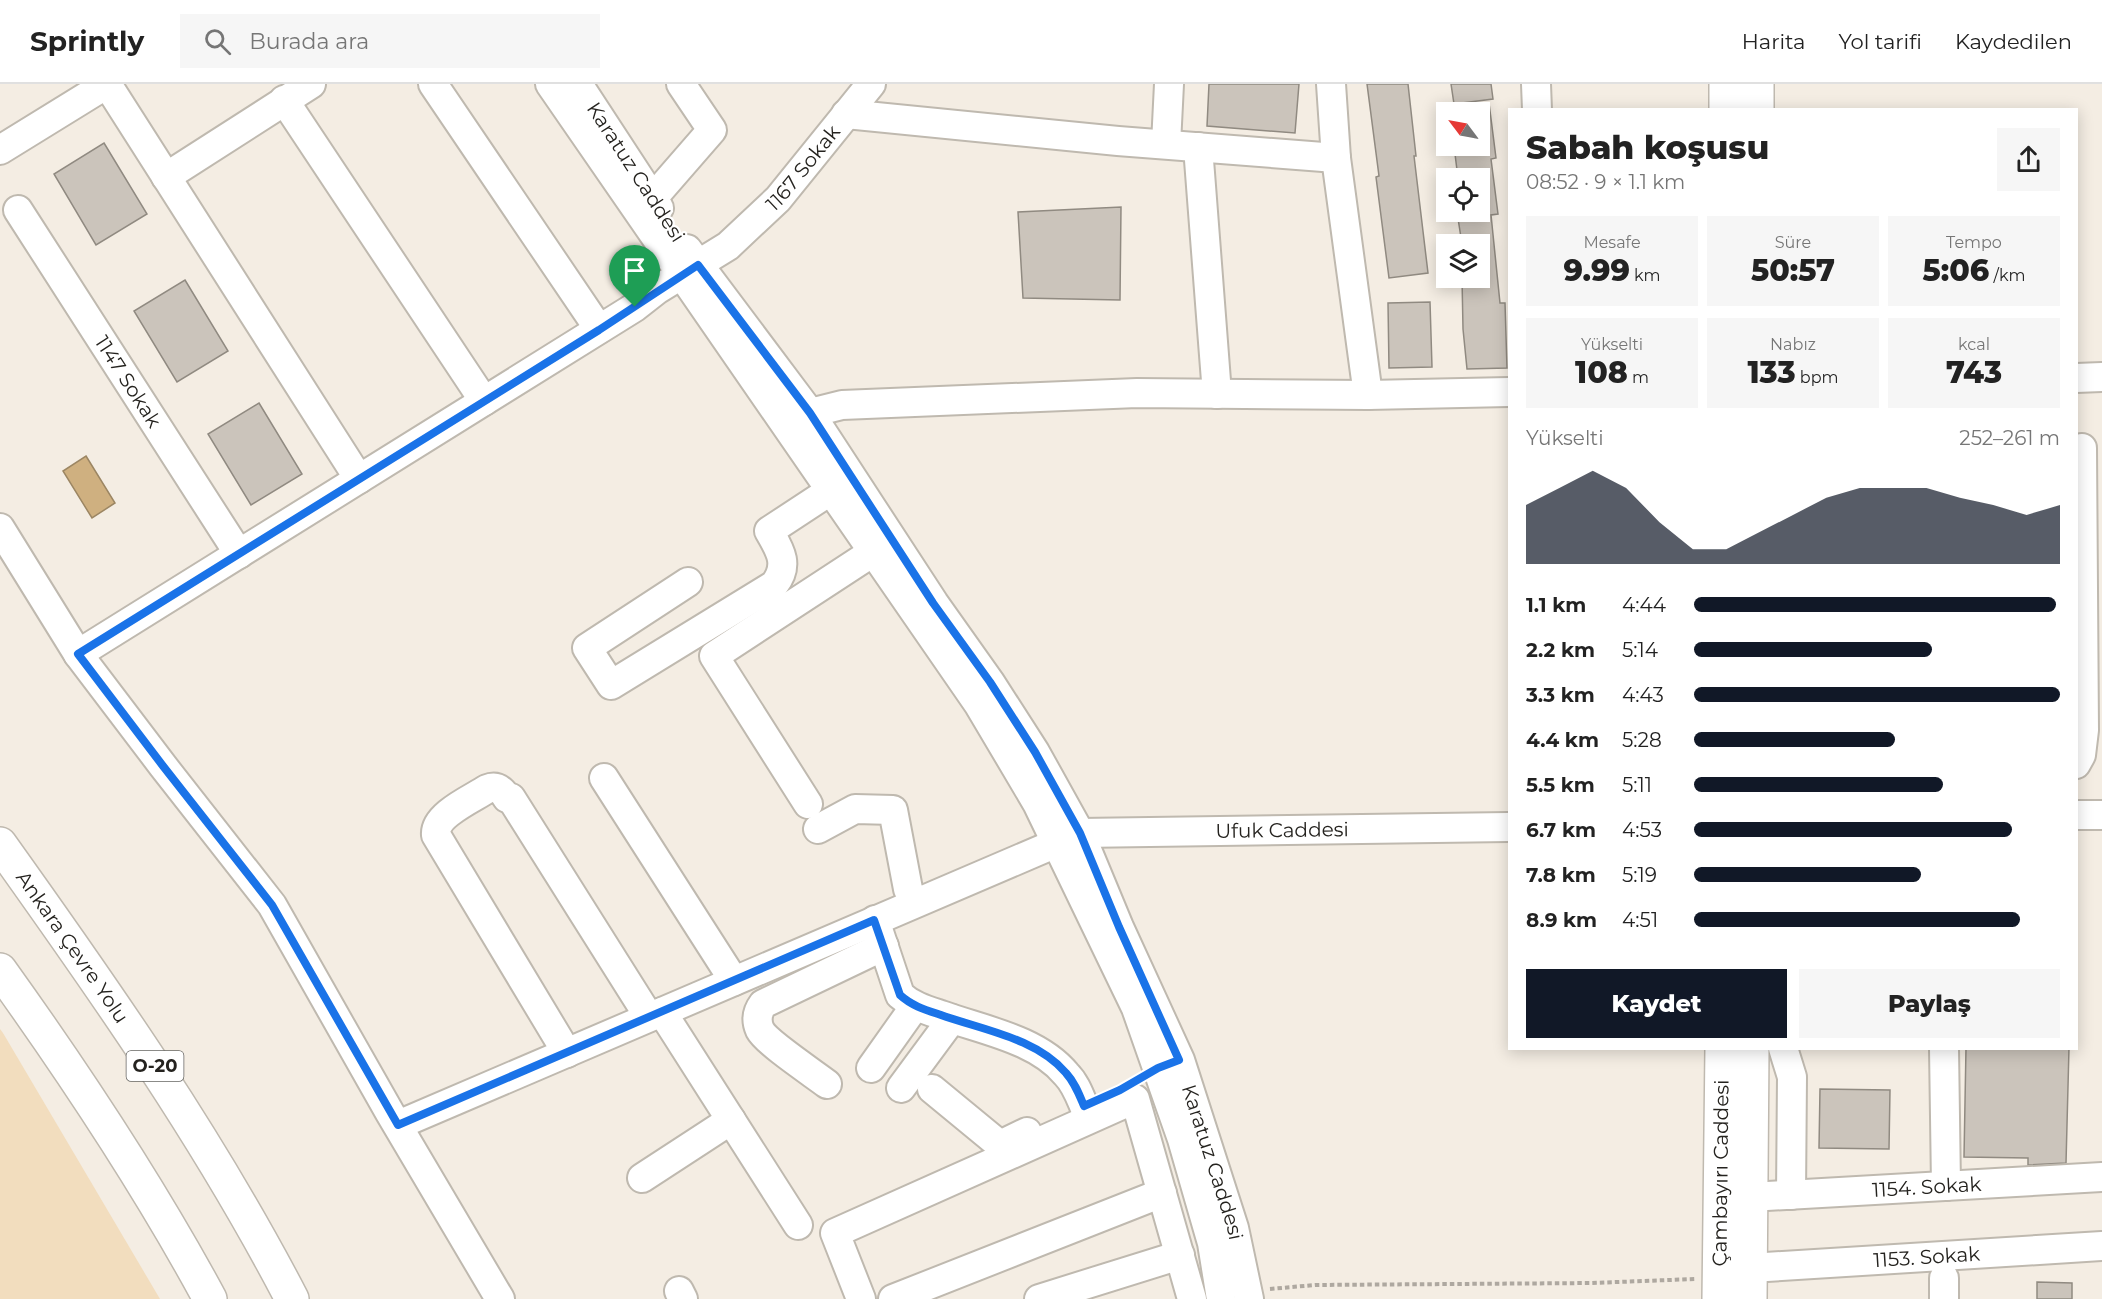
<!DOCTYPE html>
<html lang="tr">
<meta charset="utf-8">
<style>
:root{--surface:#fff;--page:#f6f6f6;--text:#222;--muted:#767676;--line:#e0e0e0;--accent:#111827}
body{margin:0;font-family:Montserrat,sans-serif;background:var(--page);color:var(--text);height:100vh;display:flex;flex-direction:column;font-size:22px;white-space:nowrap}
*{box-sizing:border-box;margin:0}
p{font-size:20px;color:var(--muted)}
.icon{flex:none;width:33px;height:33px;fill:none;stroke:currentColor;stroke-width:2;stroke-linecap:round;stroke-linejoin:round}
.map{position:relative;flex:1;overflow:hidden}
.drawer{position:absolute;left:1508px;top:24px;width:570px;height:942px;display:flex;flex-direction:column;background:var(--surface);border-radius:0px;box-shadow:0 3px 15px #0003}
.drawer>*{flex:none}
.needle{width:39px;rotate:302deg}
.buttons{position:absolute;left:1436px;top:18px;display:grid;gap:12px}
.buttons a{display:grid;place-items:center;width:54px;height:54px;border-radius:0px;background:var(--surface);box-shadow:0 3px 15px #0003;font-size:30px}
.pin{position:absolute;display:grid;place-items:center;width:51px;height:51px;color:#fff;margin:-62px -26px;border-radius:50% 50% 50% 0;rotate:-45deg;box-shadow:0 0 6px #0007}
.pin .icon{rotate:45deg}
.round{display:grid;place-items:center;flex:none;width:63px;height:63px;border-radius:0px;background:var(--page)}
.overview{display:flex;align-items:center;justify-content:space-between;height:102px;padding:0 18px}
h1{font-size:33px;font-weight:800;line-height:45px}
.stats{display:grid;grid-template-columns:repeat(3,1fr);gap:9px;height:102px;padding:6px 18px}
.stats div{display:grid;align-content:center;border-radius:0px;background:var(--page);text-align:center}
.stats b{font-size:30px;font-weight:800}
.stats small{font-size:16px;font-weight:400}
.stats p{font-size:16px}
.chart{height:168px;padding:12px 18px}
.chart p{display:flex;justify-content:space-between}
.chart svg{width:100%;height:108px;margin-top:6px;fill:var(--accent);opacity:.7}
.button{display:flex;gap:12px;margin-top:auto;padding:12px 18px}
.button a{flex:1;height:69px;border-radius:0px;background:var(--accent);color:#fff;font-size:24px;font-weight:800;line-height:69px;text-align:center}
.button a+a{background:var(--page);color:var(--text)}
ul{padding:0 18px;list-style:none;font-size:20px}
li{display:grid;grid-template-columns:96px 72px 1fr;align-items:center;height:45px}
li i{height:15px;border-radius:8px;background:var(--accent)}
header{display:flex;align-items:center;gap:36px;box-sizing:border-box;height:84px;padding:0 30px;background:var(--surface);border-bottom:2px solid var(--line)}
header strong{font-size:28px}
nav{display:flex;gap:33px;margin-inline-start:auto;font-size:21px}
.search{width:420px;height:54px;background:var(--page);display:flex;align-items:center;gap:15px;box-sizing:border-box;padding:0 21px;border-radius:0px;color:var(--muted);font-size:22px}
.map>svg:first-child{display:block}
.green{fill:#f2ddbe}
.water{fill:#cfb080;stroke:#9c8663;stroke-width:1.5}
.building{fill:#cbc4bb;stroke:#908a81;stroke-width:1.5}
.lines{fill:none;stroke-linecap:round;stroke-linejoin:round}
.minor-casing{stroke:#bfb9af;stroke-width:32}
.major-casing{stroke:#bfb9af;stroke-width:36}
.highway-casing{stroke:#bfb9af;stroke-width:36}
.path{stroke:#aea8a0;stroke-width:4;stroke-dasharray:4.5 3;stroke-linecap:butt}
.minor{stroke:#fff;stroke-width:28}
.major{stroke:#fff;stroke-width:33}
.highway{stroke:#fff;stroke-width:33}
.route-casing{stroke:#fff;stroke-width:12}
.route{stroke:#1a73e8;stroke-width:8}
.labels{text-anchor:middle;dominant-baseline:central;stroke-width:4.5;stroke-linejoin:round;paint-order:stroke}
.shield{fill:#fff;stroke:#666562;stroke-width:1.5}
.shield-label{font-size:18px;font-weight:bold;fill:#25231f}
.street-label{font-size:20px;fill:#25231f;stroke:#fff}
</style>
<header>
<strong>Sprintly</strong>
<div class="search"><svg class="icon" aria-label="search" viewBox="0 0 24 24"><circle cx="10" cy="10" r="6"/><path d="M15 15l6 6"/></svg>Burada ara</div>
<nav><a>Harita</a><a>Yol tarifi</a><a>Kaydedilen</a></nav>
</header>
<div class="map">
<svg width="2102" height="1215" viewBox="0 0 2102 1215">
<rect width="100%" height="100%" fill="#f4ede3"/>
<!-- green -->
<path class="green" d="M0,945L3,949L160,1215H0Z"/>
<!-- water -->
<path class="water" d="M86,372L115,419L92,434L63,387Z"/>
<!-- building -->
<path class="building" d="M1209,0H1299L1295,49L1207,42Z
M1367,0H1408L1416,72H1414L1428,189L1389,194L1376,93L1379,92Z
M1451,0H1491L1493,15L1454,20Z
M1489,19L1496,74L1491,75L1498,130L1491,131L1500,219H1505L1507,284L1467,285L1463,245L1462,194H1479V160H1462L1457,128H1479V94H1458L1454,62H1479V20Z
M104,59L147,130L96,161L54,90Z
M1121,123L1120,216L1023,214L1018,128Z
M185,196L228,267L177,298L134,227Z
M1430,218L1432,283L1389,284L1388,219Z
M259,319L302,390L251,421L208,350Z
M1966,964H2069L2066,1079L2028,1081V1074L1964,1073Z
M1820,1005L1890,1006L1889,1065L1819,1064Z
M2037,1198L2072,1199V1215H2037Z"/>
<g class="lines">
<!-- minor casing -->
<g class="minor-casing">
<g id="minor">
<path d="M107,0L359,395"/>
<path d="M433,0L599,245"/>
<path d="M550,0L979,621L1037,719L1136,924L1182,1055L1212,1159L1221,1215"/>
<path d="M578,0L659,124"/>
<path d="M1331,0L1336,74L1368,311"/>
<path d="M1536,0L1537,26"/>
<path d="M284,16L484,317"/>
<path d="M846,30L1118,57L1336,74"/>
<path d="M1166,60L1169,0"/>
<path d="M1198,63L1217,310"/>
<path d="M0,66L107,0"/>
<path d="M166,93L311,0"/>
<path d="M652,115L712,46L681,0"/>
<path id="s1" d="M18,126L239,470"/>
<path id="s2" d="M687,165L810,329L934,519L990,598L1035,668L1080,749L1119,843L1180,976L1234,1144L1249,1215"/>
<path d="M2076,294L2102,293"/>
<path d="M810,329L842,321L1137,309L1368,311L1509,308"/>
<path d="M0,444L78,570L163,682L272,821L390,1029L500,1215"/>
<path d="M688,498L587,564L611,601L774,501C790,481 780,466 769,447L830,407"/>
<path id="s3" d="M78,570L635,223L658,205L728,162L778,115L871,0"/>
<path d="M2076,680L2081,671L2084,646L2082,364"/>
<path d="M604,694L734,897"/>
<path d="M507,714C502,706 497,701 487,705C472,715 434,731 436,751L567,969"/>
<path d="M511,714L649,933"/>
<path d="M808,720L714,572L873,468"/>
<path d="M2076,731H2102"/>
<path d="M818,745L855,725L893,726L908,805L914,819"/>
<path d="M875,836L900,911C912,922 926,926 941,931C982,946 1037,955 1066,990C1075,999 1079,1010 1084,1022"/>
<path d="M662,928L798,1141"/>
<path d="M1783,964L1792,993L1791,1111"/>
<path d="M1944,964L1946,1102"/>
<path d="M871,984L915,922"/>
<path d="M827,1000C814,990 766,958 760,946C756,937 757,928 763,920L884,862"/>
<path d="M901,1004L952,935"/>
<path d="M932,1005L1000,1061L1027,1048"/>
<path id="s4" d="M398,1041L1080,749L1509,743"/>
<path d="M642,1094L731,1036"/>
<path id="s5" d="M1750,1113L2102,1093"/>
<path id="s6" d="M1750,1184L2102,1162"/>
<path d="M679,1207L683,1215"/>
<path d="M861,1215L835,1149L1135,1015L1192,1215"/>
<path d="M893,1215L1162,1109"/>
<path d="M1039,1215L1180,1171"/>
<path d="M1944,1215V1194"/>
</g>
</g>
<!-- major casing -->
<g class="major-casing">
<g id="major">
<path d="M1726,0V26"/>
<path d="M1757,0V26"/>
<path id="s7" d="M1719,1215L1722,964"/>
<path d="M1750,1215L1752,964"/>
</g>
</g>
<!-- highway casing -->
<g class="highway-casing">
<g id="highway">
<path id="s8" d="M0,760C105,907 209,1055 292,1215"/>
<path d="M0,886C76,992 148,1100 210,1215"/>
</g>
</g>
<!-- path -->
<path class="path" d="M1270,1205L1315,1201L1592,1199L1695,1195"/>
<!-- minor -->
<use href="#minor" class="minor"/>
<!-- major -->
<use href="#major" class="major"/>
<!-- highway -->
<use href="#highway" class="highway"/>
</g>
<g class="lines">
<!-- route casing -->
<g class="route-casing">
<path id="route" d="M698,181L810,329L933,519L990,598L1035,668L1080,749L1119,843L1179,976L1158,984L1120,1006L1084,1022C1079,1010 1075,999 1066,989C1036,954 983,946 941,931C926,926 912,922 900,911L874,836L398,1041L272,821L163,682L78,570L599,246Z"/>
</g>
<!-- route -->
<use href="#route" class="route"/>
</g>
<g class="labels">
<!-- shield labels -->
<rect class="shield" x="126.5" y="967" width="57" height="30" rx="4.5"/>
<g class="shield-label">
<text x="155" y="982">O-20</text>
</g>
<!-- street labels -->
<g class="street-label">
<text stroke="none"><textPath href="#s3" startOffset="876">1167 Sokak</textPath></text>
<text transform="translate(636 88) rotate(57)">Karatuz Caddesi</text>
<text stroke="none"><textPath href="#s1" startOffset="204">1147 Sokak</textPath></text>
<text stroke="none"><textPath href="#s4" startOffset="944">Ufuk Caddesi</textPath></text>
<text stroke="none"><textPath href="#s8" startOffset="126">Ankara Çevre Yolu</textPath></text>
<text stroke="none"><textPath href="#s2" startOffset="1060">Karatuz Caddesi</textPath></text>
<text stroke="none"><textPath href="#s7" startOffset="126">Çambayırı Caddesi</textPath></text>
<text stroke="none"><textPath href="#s5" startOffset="177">1154. Sokak</textPath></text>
<text stroke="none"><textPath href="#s6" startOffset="177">1153. Sokak</textPath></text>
</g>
</g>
</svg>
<div class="buttons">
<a><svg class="needle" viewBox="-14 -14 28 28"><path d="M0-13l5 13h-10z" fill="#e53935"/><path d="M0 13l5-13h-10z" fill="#767676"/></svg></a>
<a><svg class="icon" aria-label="locate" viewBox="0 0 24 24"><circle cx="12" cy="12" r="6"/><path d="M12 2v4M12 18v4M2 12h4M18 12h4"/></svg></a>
<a><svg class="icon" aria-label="layers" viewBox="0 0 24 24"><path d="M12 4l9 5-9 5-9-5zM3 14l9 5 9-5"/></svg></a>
</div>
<div class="pin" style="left:635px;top:223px;background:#1e9e55"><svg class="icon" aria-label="arrive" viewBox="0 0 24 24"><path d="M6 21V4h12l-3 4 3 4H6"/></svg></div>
<section class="drawer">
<div class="overview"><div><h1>Sabah koşusu</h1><p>08:52 · 9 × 1.1 km</p></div><a class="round"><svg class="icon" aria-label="share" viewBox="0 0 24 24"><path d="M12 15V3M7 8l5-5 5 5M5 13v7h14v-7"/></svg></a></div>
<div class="stats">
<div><p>Mesafe</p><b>9.99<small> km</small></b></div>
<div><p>Süre</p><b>50:57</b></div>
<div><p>Tempo</p><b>5:06<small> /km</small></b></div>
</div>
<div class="stats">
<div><p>Yükselti</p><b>108<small> m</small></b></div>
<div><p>Nabız</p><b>133<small> bpm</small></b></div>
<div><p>kcal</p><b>743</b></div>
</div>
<div class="chart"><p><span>Yükselti</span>252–261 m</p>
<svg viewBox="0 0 160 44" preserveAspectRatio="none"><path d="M0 44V20L10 13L20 6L30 13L40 27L50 38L60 38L70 31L80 24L90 17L100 13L110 13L120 13L130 17L140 20L150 24L160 20V44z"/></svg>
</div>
<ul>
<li><b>1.1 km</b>4:44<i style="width:99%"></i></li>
<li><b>2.2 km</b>5:14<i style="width:65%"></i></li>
<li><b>3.3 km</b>4:43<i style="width:100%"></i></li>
<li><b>4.4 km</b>5:28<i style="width:55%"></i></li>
<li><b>5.5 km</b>5:11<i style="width:68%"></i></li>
<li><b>6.7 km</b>4:53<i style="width:87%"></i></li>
<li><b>7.8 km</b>5:19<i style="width:62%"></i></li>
<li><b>8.9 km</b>4:51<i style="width:89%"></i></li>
</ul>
<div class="button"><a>Kaydet</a><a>Paylaş</a></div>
</section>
</div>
